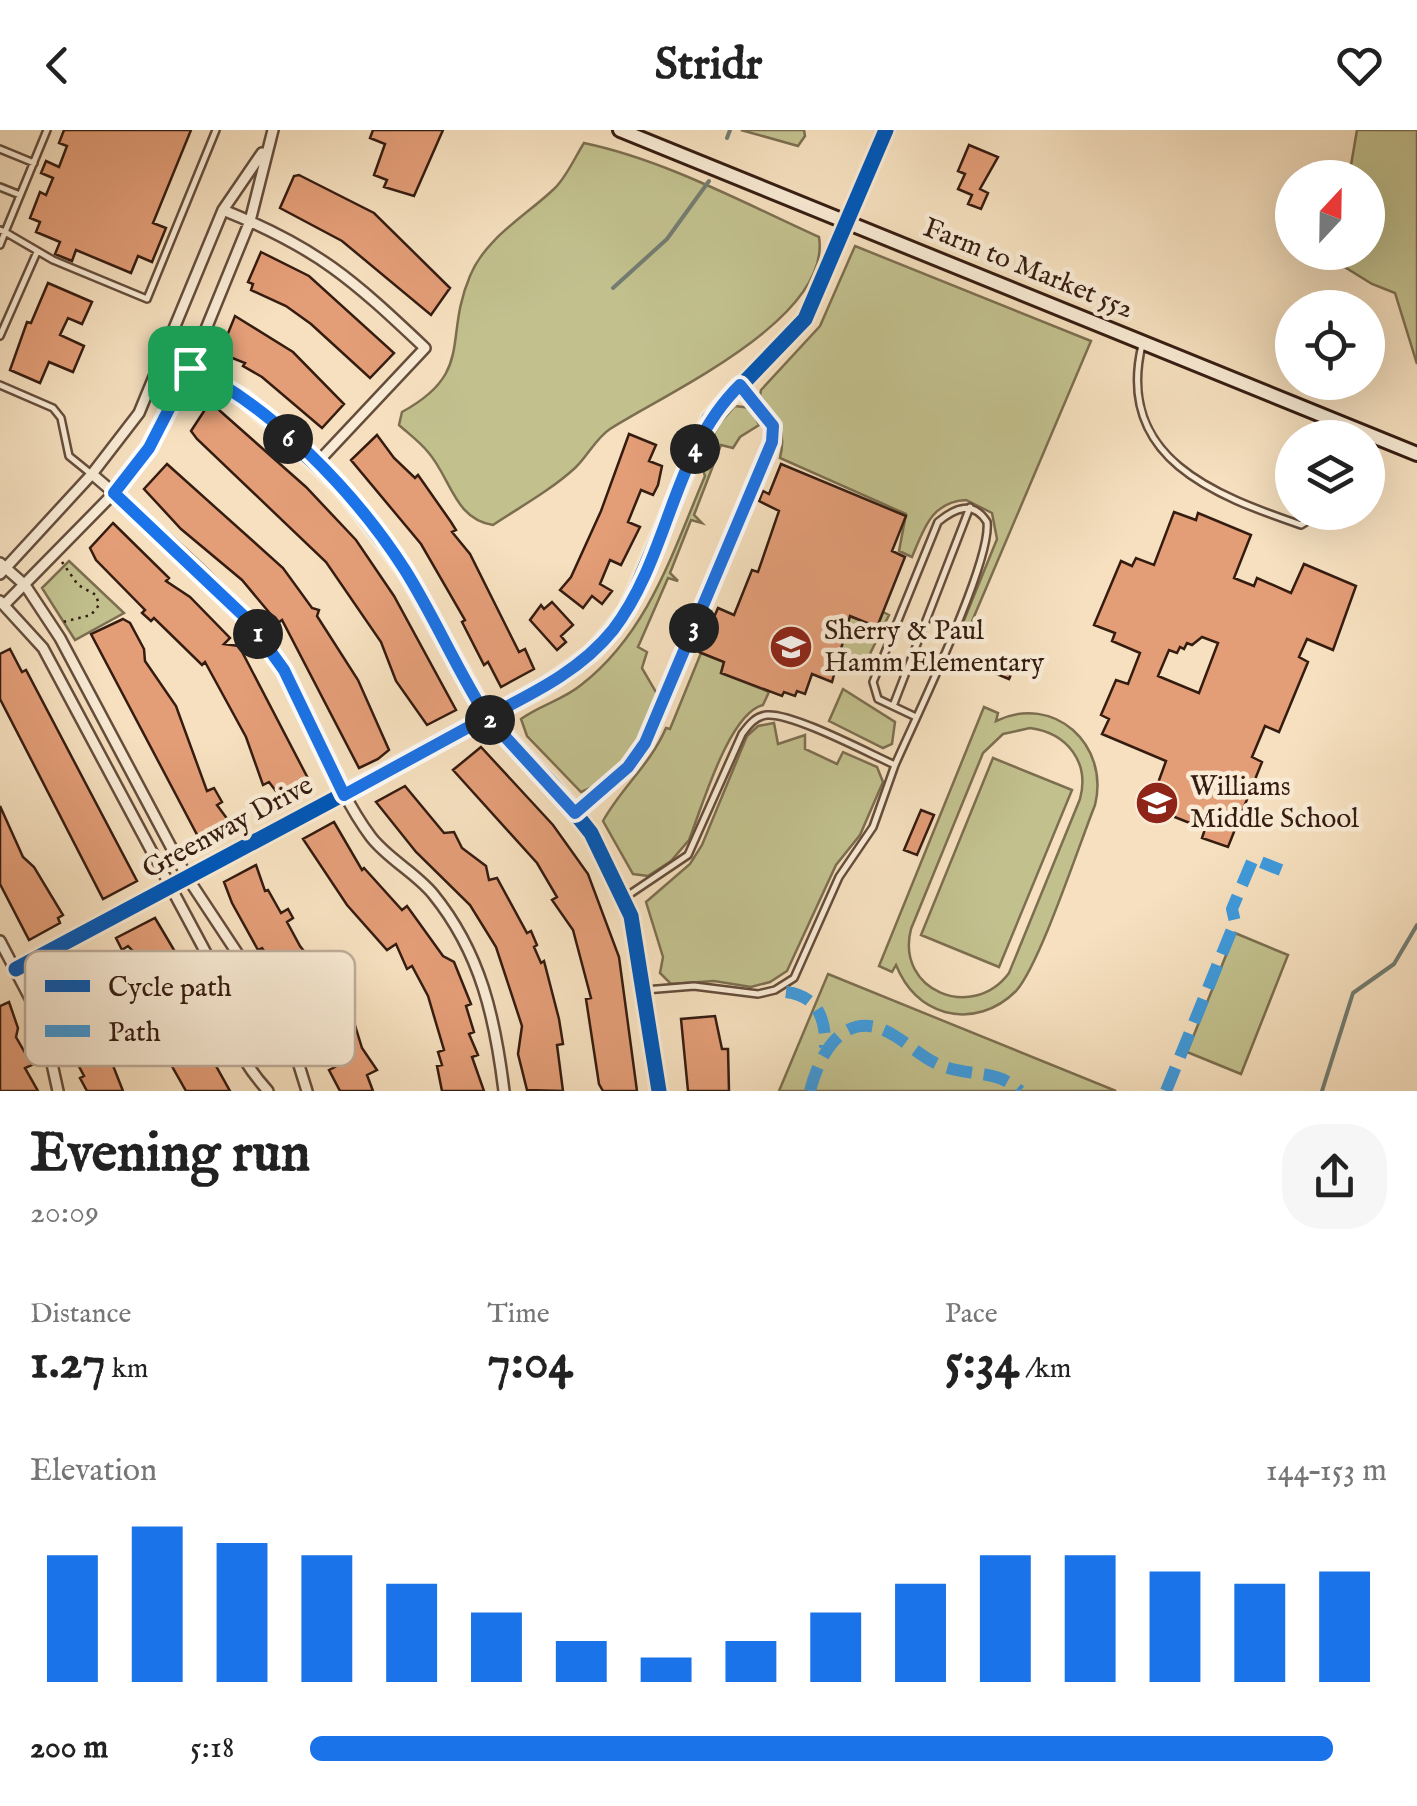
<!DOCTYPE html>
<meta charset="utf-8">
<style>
:root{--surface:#fff;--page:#f6f6f6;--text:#222;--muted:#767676;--accent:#1a73e8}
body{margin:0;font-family:"IM FELL English",serif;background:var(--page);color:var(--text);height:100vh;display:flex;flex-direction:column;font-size:38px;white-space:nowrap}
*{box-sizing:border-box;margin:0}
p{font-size:32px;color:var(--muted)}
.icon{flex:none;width:55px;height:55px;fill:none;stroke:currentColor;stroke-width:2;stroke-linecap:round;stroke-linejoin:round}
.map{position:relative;height:961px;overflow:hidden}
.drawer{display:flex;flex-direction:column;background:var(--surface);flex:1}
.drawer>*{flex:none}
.needle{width:65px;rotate:22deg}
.fabs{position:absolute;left:1275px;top:30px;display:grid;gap:20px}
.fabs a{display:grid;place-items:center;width:110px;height:110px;border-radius:50%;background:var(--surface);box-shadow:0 10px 40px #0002;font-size:50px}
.pin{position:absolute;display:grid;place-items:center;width:85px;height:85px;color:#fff;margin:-42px;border-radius:20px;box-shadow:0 5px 15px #0006}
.km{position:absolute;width:50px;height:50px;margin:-25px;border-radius:50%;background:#222;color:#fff;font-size:28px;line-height:50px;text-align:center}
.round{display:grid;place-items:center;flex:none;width:105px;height:105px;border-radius:40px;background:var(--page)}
.headline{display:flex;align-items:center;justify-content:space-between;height:170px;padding:0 30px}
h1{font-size:55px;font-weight:800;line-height:75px}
.figures{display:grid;grid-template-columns:repeat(3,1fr);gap:15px;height:170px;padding:10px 30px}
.figures div{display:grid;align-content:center}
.figures b{font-size:50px;font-weight:800}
.figures small{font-size:28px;font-weight:400}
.figures p{font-size:28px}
.chart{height:280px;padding:20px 30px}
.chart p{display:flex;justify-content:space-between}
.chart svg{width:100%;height:180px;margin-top:10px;stroke:var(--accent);stroke-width:6}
ul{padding:0 30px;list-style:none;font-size:32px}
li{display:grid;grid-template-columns:160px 120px 1fr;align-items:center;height:75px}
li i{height:25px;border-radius:12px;background:var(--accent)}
header{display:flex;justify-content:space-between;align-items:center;height:130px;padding:0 30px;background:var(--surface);font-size:45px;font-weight:800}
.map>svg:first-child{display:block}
.green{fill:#c2c18e;stroke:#7c6e50;stroke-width:2.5;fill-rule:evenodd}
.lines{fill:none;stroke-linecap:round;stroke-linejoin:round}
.stream{stroke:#737d72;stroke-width:4}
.building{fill:#e39d77;stroke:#351c11;stroke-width:2.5;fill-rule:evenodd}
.service-casing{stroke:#654d3c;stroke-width:10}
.minor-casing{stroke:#654d3c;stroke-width:14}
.secondary-casing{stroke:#351c11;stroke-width:18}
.path{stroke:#351c11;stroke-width:2.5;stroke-dasharray:2.5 5;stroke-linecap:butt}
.service{stroke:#f9ebd5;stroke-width:5}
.minor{stroke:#f9ebd5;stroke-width:9}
.secondary{stroke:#f9ebd5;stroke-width:12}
.quiet{stroke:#3e9bde;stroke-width:12;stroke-dasharray:25 12;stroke-linecap:butt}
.cycleway-casing{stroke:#f9ebd5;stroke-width:21}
.cycleway{stroke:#0057b8;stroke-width:15}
.route-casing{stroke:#fff;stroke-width:20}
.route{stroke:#1a73e8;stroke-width:12}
.labels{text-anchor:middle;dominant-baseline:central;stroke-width:9;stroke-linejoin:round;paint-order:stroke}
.street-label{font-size:28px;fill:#351c11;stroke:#f9ebd5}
.poi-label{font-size:28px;fill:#351c11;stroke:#f9ebd5;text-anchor:start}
.key{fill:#f9ebd5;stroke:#bead9a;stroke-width:2.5}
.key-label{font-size:28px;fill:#351c11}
</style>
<header><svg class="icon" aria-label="back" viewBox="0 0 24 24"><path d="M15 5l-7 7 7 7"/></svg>Stridr<svg class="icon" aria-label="heart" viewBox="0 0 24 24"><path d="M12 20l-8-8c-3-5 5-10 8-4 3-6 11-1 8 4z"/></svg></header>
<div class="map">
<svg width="1417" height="961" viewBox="0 0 1417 961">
<rect width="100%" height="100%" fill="#f6e0bf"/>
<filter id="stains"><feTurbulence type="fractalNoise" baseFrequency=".002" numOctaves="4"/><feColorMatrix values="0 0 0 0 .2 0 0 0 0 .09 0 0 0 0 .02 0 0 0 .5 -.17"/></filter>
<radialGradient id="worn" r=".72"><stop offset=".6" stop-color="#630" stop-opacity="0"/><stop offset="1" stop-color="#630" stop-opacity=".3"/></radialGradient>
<!-- green -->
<path class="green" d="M741,0H804L805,6L798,16Z
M1357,0H1417V234L1395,163L1372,154L1322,123L1368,122V48L1349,47Z
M584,13C665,30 744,73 819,107C832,189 666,263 610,299C596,308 587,327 575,338C551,360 520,377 493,395C454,389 451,348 428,322C420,312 409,304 399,295L402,282C475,242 443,209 470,146C486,107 526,86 555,58C567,46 575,27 584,13Z
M855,116L1091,211L967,503L960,500L997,409L992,383L966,370C931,372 924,399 912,427L899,421L906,384L780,328C787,300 777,288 760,266L761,260L820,196Z
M735,276L751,278L759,295L740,307L733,318L721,315L694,385L702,393L691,390L670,443L678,451L668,448L638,517L647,522L642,538L657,564C644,605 624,647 581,662L527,606L521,589C540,575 563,570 581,555C649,502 673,421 705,346L701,334L718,295Z
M69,431L124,483L75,510L42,458Z
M883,482L889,485L866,532L837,520L850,486L877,497Z
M701,523L724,532L721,543L769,562L763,575C729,583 702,677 689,710L671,731L648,746L633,744L603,691C622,657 650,635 666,598L670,599Z
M843,559L895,592L892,614L883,618L829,591Z
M984,577L998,583L996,591C1054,563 1110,615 1095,675C1079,715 1040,834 1016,861C997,880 971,889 945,882C921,875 905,857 896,835L892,842L879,836ZM1030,598C1067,603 1090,632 1080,669L1009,843C973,892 895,861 911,799L983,623L1003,604Z
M774,593L778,614L805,605V619L837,634L843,622L877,637L883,652L860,705L836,735L787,841L770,852L751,857L714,851L671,854L660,843L663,827L646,772L690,734L702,715L747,606L758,596Z
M993,628L1072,660L999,837L921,805Z
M1235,803L1288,825L1241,944L1187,922Z
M828,844L1116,961H779Z"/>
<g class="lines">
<!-- stream -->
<path class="stream" d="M727,8L730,0
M613,158L667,109L709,51
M1322,961L1353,863L1394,834L1417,795"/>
</g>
<!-- building -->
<path class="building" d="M64,0H191L153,93L166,98L152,132L138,126L131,143L76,120L72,131L55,124L60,112L36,102L40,92L30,88L40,62L46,65L53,48L41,43L46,31L59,37L67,16L59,13Z
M373,0H443L414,66L384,57L387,50L374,45L385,14L370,8Z
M969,15L998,27L980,59L988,63L981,79L968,74L972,65L958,59L965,44L958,41Z
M299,45L374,83L450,158L431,185L342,111L280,78L294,46Z
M261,122L309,146L394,223L370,248L311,194L286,176L251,160L253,154L248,152Z
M48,153L92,172L82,194L68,188L60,205L84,216L73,242L49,232L40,253L10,240L27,192L31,193Z
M235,186L293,222L344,274L322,298L262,247L243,236L245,233L220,223Z
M210,272L306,357L356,410L394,466L456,580L427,595L396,551L381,512L326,432L197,309L191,301Z
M629,304L656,315L649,331L662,336L658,355L653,365L641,360L628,392L640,397L621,435L610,430L600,454L612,461L602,474L592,466L583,478L560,460L571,447L601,381Z
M377,305L394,328L415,348L418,345L451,392L456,400L452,402L470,424L519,522L525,519L534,539L501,557L488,532L484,535L462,492L465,490L421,414L351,330Z
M167,334L283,438L312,478L319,480L317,486L358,550L389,620L378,629L359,638L282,490L278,493L242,450L181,399L144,359Z
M781,334L906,386L892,421L905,427L877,497L850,486L832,552L812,544L805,564L797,561L795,566L784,562L782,566L721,543L724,532L699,522L718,478L734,485L752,440L758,442L779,381L759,371L763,361L769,364Z
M1174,382L1196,390L1198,383L1251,405L1234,448L1254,456L1257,448L1291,463L1304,434L1356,456L1333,520L1307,509L1299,527L1308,532L1279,602L1265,596L1252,627L1262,632L1228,717L1202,708L1205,699L1162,682L1168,667L1162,665L1165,656L1158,653L1166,631L1102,604L1109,589L1101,585L1116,550L1128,554L1140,523L1112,511L1115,503L1094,495L1121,431L1132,436L1136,428L1154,435ZM1202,507L1218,513L1199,563L1158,546L1169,520L1177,523L1180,517L1184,519L1187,513L1192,515Z
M113,393L169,448L166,451L190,467L230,508L224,514L239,516L313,658L285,673L269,652L263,655L246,607L205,532L202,535L154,488L151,491L142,483L145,480L96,430L90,418Z
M552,472L573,495L561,506L566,512L557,520L530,490L541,475L544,479Z
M123,489L130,493L144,519L145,531L176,576L207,661L214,658L222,672L217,675L234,698L203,716L91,504Z
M10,519L22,542L26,540L137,751L103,769L0,569V524Z
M997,531L1014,537L1009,549L992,542Z
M481,617L553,695L588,744L619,827L637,961H603L599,954L586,869L591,868L573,800L552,770L557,767L537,733L453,640Z
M405,656L444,703L454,702L462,718L486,736L489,750L497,748L527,803L531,801L537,815L534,817L541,833L544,831L559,889L563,914L557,915L563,961L527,960L518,924L522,896L496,817L470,775L416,722L376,672Z
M0,676L23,727L34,737L63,785L58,788L60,793L29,810L0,754Z
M921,680L934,685L917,725L904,720Z
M334,692L362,740L364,738L402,780L407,776L443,826L454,832L471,874L466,876L474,902L469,904L478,925L472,927L484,961H442L437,936L442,935L438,922L444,920L428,866L412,836L407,839L396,814L387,820L347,775L303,709Z
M256,735L265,761L268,760L281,783L288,779L293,788L287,792L300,816L310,829L318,825L346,866L362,918L377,940L367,945L373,961H340L329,940L335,937L298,861L283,837L278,840L262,818L258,820L232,773L224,752Z
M155,788L180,830L197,879L194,883L205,907L201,909L230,961H186L169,931L173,929L151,880L159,876L146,853L150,851L135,823L128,816L122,820L116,808Z
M81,829L100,872L92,877L116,919L110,928L123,961H87L80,948L84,946L74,927L78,920L47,847Z
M9,872L18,898L16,907L32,935L25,938L38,961H0V876Z
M715,886L722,919H728L729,961H688L681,889Z"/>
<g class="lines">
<!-- service casing -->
<g class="service-casing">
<path id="service" d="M0,19L34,33
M0,57L20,65
M0,100L5,102L47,0
M0,115L5,102L53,130L147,169L216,0
M0,206L37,122
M1142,215C1115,328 1214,365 1301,395L1322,382
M0,255L53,278L61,288L69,326L90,343
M893,576L970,377
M895,635C915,589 992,432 987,392C973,370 955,378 938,392L873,552L878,569L916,587
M575,683L628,637L645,613L772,312L773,296L742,257
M624,768L688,725L742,604C748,596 755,586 767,585C793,583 868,623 895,635L873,697L839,747L794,848L775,860L758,864L694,856L645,860"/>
</g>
<!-- minor casing -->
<g class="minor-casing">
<path id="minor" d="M223,80C318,118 353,150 425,218L316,334
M164,228L244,268L341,357L406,442L487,587L552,654L591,703L631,786L659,961
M92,344C158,401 236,464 283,539C316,593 333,656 371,707C388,729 416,743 433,764C481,823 495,888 504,961
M0,433L25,455L60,508L187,747L288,900L307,961
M0,444L92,344L139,283L223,80L262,23
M0,471L43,518L221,851C229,900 234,923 268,961
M4,475L114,363L149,318L177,270L250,91L273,0
M0,811L43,893L58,961
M16,839L544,557L593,522L627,480L709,289L805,189L886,0"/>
</g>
<!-- secondary casing -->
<g class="secondary-casing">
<path id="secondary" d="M620,0L1417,324"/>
</g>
<!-- path -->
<path class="path" d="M62,432L78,455L96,465L99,475L91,485L63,492"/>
<!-- service -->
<use href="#service" class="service"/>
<!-- minor -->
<use href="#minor" class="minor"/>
<!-- secondary -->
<use href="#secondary" class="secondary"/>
<!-- quiet -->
<path class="quiet" d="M786,862C818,866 826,889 825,918
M810,961C820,921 847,875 895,906C913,917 927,932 948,938C975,946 998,940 1020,961
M1166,961L1235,792L1232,779L1253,729L1281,740"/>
<!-- cycleway casing -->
<g class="cycleway-casing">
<path id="cycleway" d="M164,228L244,268L341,357L406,442L487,587L552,654L591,703L631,786L659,961
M16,839L544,557L593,522L627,480L709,289L805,189L886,0"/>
</g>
<!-- cycleway -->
<use href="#cycleway" class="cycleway"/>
</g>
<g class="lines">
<!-- route casing -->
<g class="route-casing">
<path id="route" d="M190,238L149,318L114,363L248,490L284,540L344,665L487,587L575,683L628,637L645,613L772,312L773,296L740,255C672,321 670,426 613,500C580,541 533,563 487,587C457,540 435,488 405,440C357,365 272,275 190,238"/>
</g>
<!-- route -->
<use href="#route" class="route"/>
</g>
<!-- icons -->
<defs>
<g id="school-disc" transform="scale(2.25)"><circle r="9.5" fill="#8f2418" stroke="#f9ebd5"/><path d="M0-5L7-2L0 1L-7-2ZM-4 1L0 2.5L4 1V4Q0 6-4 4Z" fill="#fff"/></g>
</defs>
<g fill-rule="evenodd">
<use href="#school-disc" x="791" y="517"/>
<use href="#school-disc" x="1157" y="673"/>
</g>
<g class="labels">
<!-- street labels -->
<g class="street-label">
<text transform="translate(1028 139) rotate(22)">Farm to Market 552</text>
<text transform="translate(228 698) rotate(-28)">Greenway Drive</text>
</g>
<!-- poi labels -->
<g class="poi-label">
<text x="824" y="501">Sherry &amp; Paul<tspan x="824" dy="32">Hamm Elementary</tspan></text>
<text x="1190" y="657">Williams<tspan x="1190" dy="32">Middle School</tspan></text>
</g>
</g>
<!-- legend -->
<rect x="25" y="821" width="330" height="115" rx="15" class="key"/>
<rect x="45" y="850" width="45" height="12" fill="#0057b8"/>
<rect x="45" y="895" width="45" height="12" fill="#3e9bde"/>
<g class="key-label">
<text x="108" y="866">Cycle path</text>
<text x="108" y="911">Path</text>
</g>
<rect width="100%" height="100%" filter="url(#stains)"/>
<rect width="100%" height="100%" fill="url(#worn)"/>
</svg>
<div class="fabs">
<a><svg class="needle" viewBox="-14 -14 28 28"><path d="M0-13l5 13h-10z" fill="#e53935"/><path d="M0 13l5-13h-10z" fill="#767676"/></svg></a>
<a><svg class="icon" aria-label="locate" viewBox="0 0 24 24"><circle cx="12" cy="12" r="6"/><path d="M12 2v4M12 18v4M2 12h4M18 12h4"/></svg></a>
<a><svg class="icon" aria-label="layers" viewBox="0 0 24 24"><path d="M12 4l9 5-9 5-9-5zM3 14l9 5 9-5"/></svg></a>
</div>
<div class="pin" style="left:190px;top:238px;background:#1e9e55"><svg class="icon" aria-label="arrive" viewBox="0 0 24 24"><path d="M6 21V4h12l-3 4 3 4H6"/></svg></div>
<b class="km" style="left:258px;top:504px">1</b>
<b class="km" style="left:490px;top:590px">2</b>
<b class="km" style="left:694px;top:498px">3</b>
<b class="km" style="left:695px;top:319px">4</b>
<b class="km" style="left:288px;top:309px">6</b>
</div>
<section class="drawer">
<div class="headline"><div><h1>Evening run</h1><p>20:09</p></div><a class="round"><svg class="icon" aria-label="share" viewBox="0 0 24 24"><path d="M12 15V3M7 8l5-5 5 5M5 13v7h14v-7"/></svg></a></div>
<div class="figures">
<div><p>Distance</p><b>1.27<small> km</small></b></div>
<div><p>Time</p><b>7:04</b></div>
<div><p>Pace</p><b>5:34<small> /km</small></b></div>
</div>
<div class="chart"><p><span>Elevation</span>144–153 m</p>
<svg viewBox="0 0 160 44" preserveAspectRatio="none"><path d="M5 44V13M15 44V6M25 44V10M35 44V13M45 44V20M55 44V27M65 44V34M75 44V38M85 44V34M95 44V27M105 44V20M115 44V13M125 44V13M135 44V17M145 44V20M155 44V17"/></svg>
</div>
<ul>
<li><b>200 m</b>5:18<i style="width:95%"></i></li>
</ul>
</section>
